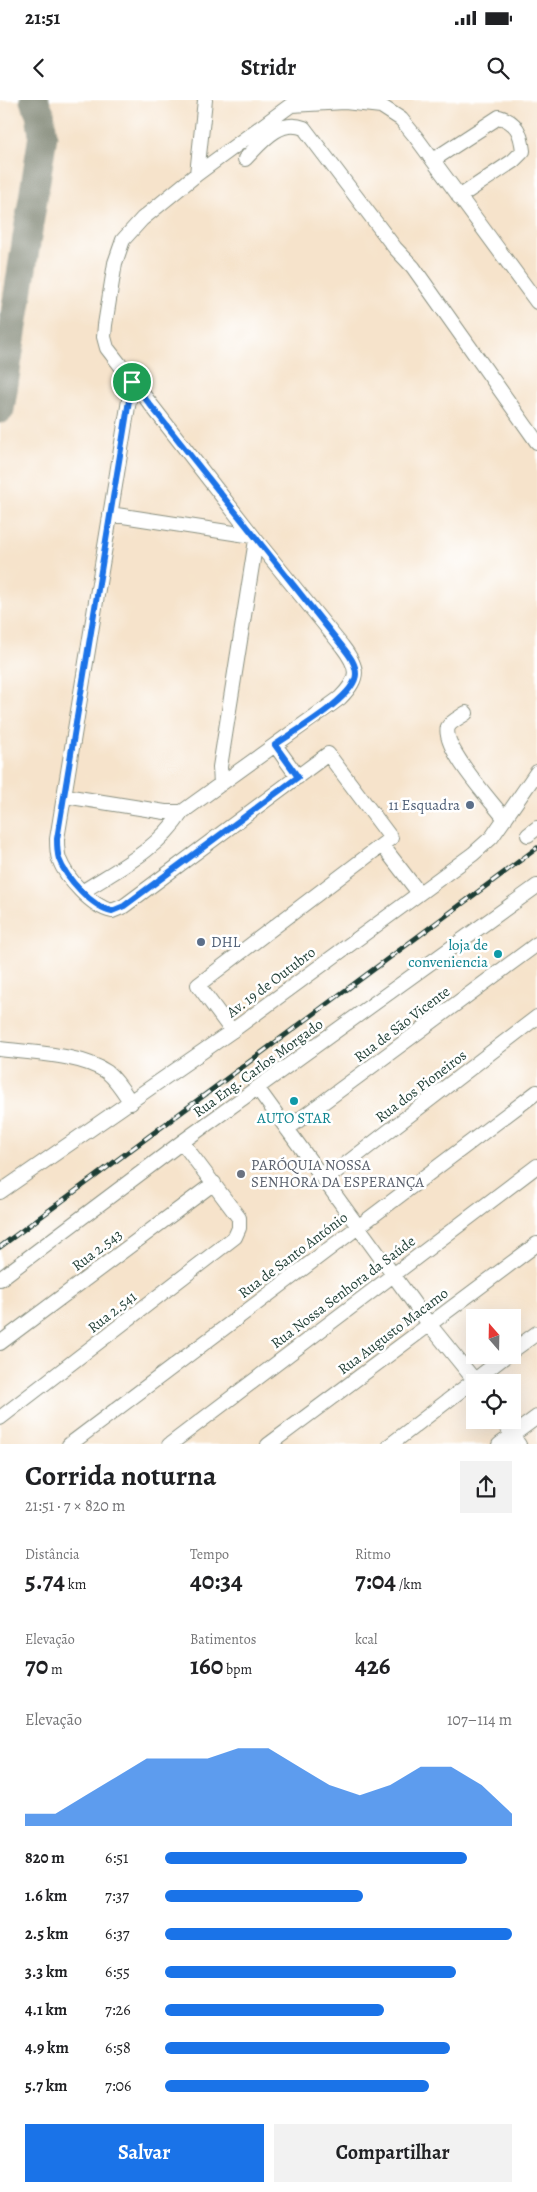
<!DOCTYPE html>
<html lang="pt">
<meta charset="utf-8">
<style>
:root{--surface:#fff;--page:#f2f2f2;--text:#202124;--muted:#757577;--accent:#1a73e8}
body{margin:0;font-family:Alegreya,serif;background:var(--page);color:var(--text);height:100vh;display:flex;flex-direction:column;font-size:19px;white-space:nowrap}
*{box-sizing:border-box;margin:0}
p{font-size:16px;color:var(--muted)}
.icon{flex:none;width:28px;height:28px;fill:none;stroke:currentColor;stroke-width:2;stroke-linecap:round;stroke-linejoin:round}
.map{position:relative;height:1344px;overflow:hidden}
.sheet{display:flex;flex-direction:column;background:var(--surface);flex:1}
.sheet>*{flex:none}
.needle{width:32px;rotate:340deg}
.controls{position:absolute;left:466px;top:1209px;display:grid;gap:10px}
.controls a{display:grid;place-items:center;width:55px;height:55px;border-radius:0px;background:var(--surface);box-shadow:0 5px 20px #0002;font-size:25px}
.pin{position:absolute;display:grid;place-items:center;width:42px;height:42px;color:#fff;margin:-21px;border:2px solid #fff;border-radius:50%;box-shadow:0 1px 5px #0007}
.round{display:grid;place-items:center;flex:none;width:52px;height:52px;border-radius:0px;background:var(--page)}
.summary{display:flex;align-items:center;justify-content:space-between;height:85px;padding:0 25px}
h1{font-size:28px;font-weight:700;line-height:38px}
.stats{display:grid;grid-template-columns:repeat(3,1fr);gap:8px;height:85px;padding:5px 25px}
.stats div{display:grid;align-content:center}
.stats b{font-size:25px;font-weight:700}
.stats small{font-size:14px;font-weight:400}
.stats p{font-size:14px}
.chart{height:140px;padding:10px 25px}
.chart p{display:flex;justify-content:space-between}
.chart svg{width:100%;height:90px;margin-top:5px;fill:var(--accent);opacity:.7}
.button{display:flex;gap:10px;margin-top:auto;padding:10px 25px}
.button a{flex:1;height:58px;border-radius:0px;background:var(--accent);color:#fff;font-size:20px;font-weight:700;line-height:58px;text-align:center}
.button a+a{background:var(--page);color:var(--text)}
ul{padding:0 25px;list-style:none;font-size:16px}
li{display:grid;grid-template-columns:80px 60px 1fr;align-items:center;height:38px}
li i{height:12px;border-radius:6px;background:var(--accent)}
.status{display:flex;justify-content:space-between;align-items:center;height:35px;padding:0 25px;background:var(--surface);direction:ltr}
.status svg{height:14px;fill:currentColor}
header{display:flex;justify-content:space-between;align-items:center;height:65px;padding:0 25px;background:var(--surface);font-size:22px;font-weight:700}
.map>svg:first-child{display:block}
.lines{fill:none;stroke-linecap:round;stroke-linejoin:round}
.taxiway{stroke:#8a9080;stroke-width:29}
.minor-casing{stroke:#8a9080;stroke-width:16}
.minor{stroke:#fff;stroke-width:14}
.rail-casing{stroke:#1f3d34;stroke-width:5}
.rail{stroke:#fff;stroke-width:3;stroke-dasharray:9;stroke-linecap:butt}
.route-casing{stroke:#fff;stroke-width:10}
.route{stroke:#1a73e8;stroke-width:6}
.service-dot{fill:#5c6f8a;stroke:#fff;stroke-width:2}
.culture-dot{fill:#0f9aa8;stroke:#fff;stroke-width:2}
.worship-dot{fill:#6b7280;stroke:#fff;stroke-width:2}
.labels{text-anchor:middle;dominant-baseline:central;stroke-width:5;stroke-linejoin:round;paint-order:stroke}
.service-label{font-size:15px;fill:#4e5e75;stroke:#fff;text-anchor:end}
.culture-label{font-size:15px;fill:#0d838f;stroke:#fff;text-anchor:end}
.street-label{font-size:15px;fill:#1f3d34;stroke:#fff}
.worship-label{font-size:15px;fill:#5b616d;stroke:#fff;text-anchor:start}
</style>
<div class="status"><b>21:51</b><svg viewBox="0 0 49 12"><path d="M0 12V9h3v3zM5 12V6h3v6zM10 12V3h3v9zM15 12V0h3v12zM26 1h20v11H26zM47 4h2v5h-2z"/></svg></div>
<header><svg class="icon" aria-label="back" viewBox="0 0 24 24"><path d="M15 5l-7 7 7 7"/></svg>Stridr<svg class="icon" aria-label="search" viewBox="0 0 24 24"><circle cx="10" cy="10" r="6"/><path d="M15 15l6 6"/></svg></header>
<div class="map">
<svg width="537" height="1345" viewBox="0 0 537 1345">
<rect width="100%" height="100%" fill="#fff"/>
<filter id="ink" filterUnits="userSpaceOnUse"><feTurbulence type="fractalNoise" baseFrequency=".02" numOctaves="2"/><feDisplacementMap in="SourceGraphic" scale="10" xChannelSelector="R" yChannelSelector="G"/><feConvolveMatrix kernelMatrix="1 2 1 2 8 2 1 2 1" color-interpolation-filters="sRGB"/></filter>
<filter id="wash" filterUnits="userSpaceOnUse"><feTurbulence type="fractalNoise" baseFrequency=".0096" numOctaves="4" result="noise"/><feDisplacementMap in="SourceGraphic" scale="20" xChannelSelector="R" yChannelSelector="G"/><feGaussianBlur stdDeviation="1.12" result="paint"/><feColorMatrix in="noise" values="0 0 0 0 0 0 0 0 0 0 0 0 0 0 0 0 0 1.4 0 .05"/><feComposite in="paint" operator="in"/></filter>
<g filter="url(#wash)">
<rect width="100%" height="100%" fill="#f6e3cb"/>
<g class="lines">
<!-- taxiway -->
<path class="taxiway" d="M0,309L43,35L40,13L34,0"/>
</g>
</g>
<g filter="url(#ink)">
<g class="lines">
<!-- minor casing -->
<g class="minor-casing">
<path id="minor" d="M245,59C261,43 279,18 304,28L395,148L413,167L537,342
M433,60L499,17C517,22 521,33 523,51L513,61L459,97
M197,74L205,0
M132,282L57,739C57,746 57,752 59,759C66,778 92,807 112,811L124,806L328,654L391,738L198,885L232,931
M110,414L253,436
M466,613C461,617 451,621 448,627C441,647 493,703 505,719
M275,645L298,677
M221,684L220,667L256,440
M65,696L165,712H182L340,598C360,578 359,568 342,546L256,440L107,248L104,237L105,225L115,163L123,140L142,119L197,74L291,5L345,2L381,6L401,19L415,36L537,202
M528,735L537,728
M382,745L419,793
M82,792C121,767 156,751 182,712
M0,949C31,953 81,954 107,972C117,980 124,992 131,1003
M258,989L429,1224L476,1282
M287,1029L537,844
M325,1080L537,917
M0,1092L232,931L473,754L492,737L537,672
M0,1179L182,1042L537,786
M0,1243L214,1083
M512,1251L537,1233
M0,1318L235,1137L239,1128V1118L182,1042
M502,1320L519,1345
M69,1345L537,992
M169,1345L537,1066
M268,1345L537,1144
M390,1345L507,1255
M499,1345L537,1317"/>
</g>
<!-- minor -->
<use href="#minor" class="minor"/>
<!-- rail casing -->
<g class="rail-casing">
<path id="rail" d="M0,1147L537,748"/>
</g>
<!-- rail -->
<use href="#rail" class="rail"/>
</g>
</g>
<g class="lines" filter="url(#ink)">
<!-- route casing -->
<g class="route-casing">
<path id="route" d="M132,282L342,546C348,554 356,563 356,574C356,597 293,632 275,645L298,677L124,806L112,811C92,807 66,778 59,759C57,752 57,746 57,739Z"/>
</g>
<!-- route -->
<use href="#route" class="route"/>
</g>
<!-- markers -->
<g class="service-dot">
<circle cx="470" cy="705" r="5"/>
<circle cx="201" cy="842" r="5"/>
</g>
<g class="culture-dot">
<circle cx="498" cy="854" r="5"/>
<circle cx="294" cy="1001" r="5"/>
</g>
<circle class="worship-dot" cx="241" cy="1074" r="5"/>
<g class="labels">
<!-- service labels -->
<g class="service-label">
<text x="460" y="705">11 Esquadra</text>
<text x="211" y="842" text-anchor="start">DHL</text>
</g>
<!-- culture labels -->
<g class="culture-label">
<text x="488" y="845">loja de<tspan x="488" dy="17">conveniencia</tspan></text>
<text x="294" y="1018" text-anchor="middle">AUTO STAR</text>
</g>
<!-- street labels -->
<g class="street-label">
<text transform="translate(271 882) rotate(-37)">Av. 19 de Outubro</text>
<text transform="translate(402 924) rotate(-37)">Rua de São Vicente</text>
<text transform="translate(258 968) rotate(-36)">Rua Eng. Carlos Morgado</text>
<text transform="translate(421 986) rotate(-37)">Rua dos Pioneiros</text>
<text transform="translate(97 1150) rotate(-37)">Rua 2.543</text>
<text transform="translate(293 1155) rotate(-37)">Rua de Santo António</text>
<text transform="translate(343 1192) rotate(-37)">Rua Nossa Senhora da Saúde</text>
<text transform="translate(112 1212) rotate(-38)">Rua 2.541</text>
<text transform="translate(393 1231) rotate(-37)">Rua Augusto Macamo</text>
</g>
<!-- worship labels -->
<g class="worship-label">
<text x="251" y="1065">PARÓQUIA NOSSA<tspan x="251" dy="17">SENHORA DA ESPERANÇA</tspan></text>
</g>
</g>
</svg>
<div class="controls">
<a><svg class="needle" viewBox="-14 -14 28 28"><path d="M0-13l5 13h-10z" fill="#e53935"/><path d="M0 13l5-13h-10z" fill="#757577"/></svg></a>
<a><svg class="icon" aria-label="locate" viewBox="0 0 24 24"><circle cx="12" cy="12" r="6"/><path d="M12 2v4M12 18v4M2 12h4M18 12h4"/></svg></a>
</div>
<div class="pin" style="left:132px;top:282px;background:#1e9e55"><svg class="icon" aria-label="arrive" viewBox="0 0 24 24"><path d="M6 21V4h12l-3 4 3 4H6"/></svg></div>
</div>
<section class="sheet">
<div class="summary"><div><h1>Corrida noturna</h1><p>21:51 · 7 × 820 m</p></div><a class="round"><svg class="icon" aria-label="share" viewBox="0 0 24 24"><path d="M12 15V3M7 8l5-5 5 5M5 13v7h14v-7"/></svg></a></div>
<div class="stats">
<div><p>Distância</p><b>5.74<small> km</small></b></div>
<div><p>Tempo</p><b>40:34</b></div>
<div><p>Ritmo</p><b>7:04<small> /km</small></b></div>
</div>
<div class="stats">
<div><p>Elevação</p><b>70<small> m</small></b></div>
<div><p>Batimentos</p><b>160<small> bpm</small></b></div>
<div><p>kcal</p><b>426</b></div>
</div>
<div class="chart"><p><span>Elevação</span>107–114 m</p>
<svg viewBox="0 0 160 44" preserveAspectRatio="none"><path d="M0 44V38L10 38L20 29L30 20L40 11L50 11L60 11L70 6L80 6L90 15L100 24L110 29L120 24L130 15L140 15L150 24L160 38V44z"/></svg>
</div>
<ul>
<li><b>820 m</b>6:51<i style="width:87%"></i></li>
<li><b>1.6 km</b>7:37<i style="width:57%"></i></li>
<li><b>2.5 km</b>6:37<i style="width:100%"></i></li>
<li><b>3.3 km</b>6:55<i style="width:84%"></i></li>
<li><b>4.1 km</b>7:26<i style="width:63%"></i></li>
<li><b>4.9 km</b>6:58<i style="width:82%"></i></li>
<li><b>5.7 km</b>7:06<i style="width:76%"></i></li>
</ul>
<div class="button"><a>Salvar</a><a>Compartilhar</a></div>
</section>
